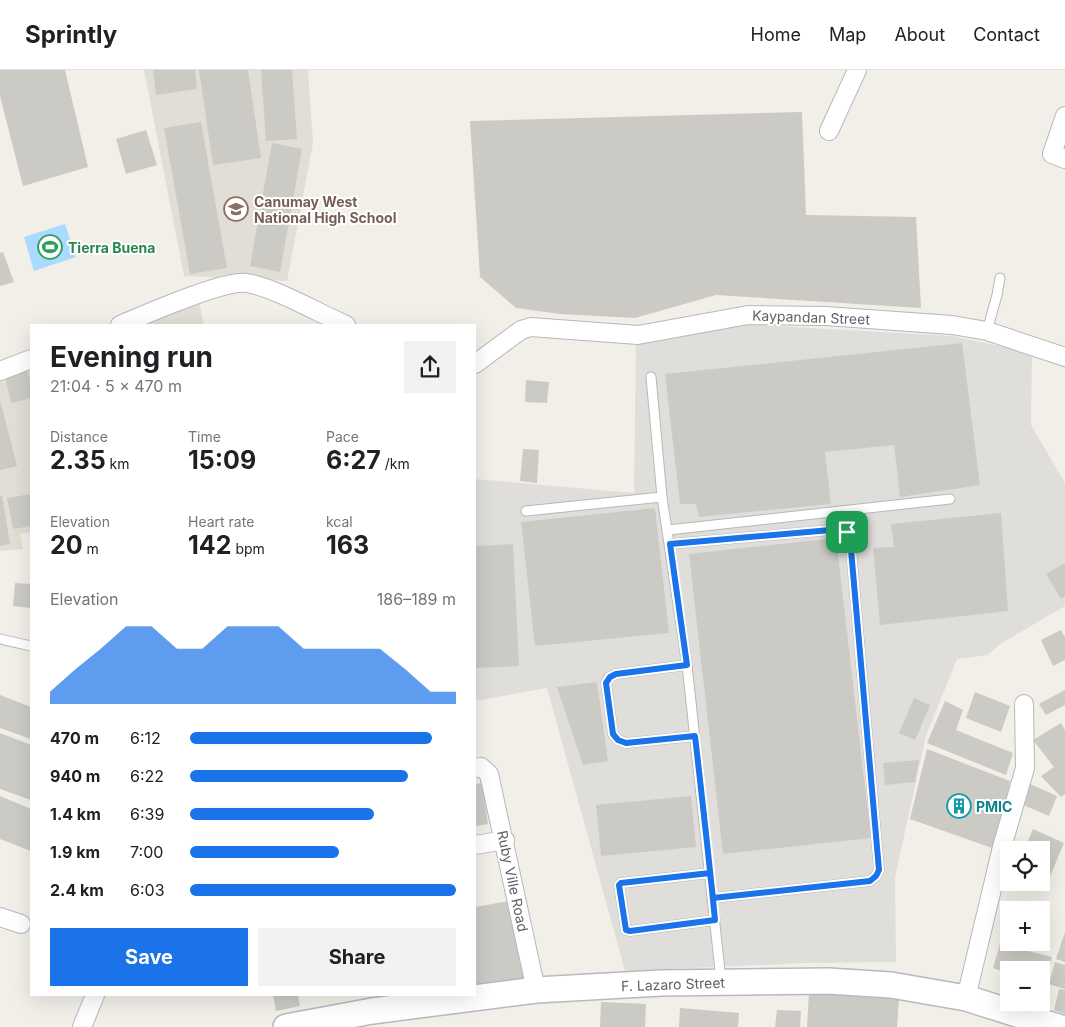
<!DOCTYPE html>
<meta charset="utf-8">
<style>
:root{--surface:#fff;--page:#f2f2f2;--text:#202124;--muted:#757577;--line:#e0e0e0;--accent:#1a73e8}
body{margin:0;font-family:Inter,sans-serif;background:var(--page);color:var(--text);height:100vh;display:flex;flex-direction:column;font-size:19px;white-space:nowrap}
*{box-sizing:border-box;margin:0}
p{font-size:16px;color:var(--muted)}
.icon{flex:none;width:28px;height:28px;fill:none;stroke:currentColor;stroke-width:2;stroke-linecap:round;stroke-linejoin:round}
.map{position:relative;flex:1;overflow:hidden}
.side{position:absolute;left:30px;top:254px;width:446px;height:672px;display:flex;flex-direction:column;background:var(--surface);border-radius:0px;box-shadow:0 5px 20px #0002}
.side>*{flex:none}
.tools{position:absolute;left:1000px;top:771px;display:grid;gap:10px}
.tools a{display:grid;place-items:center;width:50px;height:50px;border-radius:0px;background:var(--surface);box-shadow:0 5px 20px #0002;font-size:25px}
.pin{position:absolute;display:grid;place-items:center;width:42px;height:42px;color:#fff;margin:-21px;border-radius:10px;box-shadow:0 2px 8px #0006}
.round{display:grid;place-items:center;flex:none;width:52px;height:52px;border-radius:0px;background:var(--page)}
.head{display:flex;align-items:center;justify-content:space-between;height:85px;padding:0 20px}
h1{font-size:28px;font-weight:700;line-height:38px}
.stats{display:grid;grid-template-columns:repeat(3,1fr);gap:8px;height:85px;padding:5px 20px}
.stats div{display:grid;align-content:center}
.stats b{font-size:25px;font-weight:700}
.stats small{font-size:14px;font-weight:400}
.stats p{font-size:14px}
.chart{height:140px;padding:10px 20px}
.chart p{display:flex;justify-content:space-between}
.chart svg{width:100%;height:90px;margin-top:5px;fill:var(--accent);opacity:.7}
.cta{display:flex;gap:10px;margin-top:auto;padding:10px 20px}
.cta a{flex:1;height:58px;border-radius:0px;background:var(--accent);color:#fff;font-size:20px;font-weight:700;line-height:58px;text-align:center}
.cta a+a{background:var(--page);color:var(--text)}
ul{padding:0 20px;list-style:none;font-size:16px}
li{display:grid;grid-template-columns:80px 60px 1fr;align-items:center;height:38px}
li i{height:12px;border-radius:6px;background:var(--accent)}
header{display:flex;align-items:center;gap:30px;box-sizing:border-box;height:70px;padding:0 25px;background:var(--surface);border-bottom:1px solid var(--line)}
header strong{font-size:24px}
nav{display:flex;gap:28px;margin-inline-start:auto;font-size:18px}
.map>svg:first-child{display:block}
.industrial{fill:#e0deda}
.education{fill:#e1ded6}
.water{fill:#aadaff}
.building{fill:#cccac5}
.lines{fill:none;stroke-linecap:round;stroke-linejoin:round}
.lane-casing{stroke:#b5b8bc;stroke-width:11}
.street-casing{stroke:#b5b8bc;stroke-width:20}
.secondary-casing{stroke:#b6babf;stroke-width:28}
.lane{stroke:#fff;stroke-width:9}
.street{stroke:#fff;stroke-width:18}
.secondary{stroke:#fff;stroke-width:25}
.route-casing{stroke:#fff;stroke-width:10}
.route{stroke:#1a73e8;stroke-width:6}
.labels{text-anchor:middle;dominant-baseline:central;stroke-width:4;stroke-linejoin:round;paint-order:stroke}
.education-label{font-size:14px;font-weight:bold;fill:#785e54;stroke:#fff;text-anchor:start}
.leisure-label{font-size:14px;font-weight:bold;fill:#27864d;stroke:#fff;text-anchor:start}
.street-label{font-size:14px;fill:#5f6368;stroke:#fff}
.culture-label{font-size:14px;font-weight:bold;fill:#0d838f;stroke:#fff;text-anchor:start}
</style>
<header>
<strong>Sprintly</strong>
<nav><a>Home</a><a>Map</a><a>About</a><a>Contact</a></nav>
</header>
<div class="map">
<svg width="1065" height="957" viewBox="0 0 1065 957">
<rect width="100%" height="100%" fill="#f1efe8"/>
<!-- industrial -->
<path class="industrial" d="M742,254L952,266L1032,283L1031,355L1065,413V536L1000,574L988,585L957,589L926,666L895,807L896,892L806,893L625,901L547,618L475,631V409L634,423L636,273Z"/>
<!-- education -->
<path class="education" d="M144,0H308L313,73L287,211L184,206Z
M199,230L204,255H127Z
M31,288V462L20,464L23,479L0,481V299Z"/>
<!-- water -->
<path class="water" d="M65,154L76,187L34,201L24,167Z"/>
<!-- building -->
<path class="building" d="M0,0H65L88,97L23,116L0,26Z
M153,0H195L197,19L156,25Z
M199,0H248L261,88L213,95Z
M261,0H292L297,69L266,71Z
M802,42L806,145L916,147L921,238L716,225L635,248L560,244L516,238L480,207L470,51Z
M201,52L227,198L190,204L164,58Z
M146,60L157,95L126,104L116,69Z
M272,73L302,79L280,202L250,196Z
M3,182L14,212L0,216V183Z
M962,273L980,415L900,427L894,375L825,382L831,434L699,447L696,434H680L665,304Z
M27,297L31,315V328L11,333L4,302Z
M526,310L549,312L547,333L525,332Z
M0,330L17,396L0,400Z
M523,379L539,380L537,413L520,411Z
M31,424V456L13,459L7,428Z
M2,425L10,474L0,476V426Z
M655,438L669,563L535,576L521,452Z
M1001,443L1008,541L880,555L873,478L894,477L891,454Z
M836,468L871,768L723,784L689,484Z
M513,474L519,596L475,598V476Z
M1065,493V526L1061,529L1046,504Z
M15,513L31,514V538L13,536Z
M1061,560L1065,567V590L1053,596L1041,570Z
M597,612L608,691L583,695L557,617Z
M1065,620V635L1046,645L1039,634Z
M975,622L1010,636L1001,662L966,648Z
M0,625L31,637V669L0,658Z
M914,628L930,635L915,670L899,663Z
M945,631L963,640L956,660L1013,683L1006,705L927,673Z
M1061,653L1065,660V724L1061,727L1041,706L1054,697L1033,670Z
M0,663L31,675V730L0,719Z
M927,679L1010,711L1008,723L992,778L910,749Z
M919,690L915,712L885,715L883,693Z
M482,713L488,754L475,756V714Z
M1030,714L1057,726L1049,746L1021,734Z
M0,726L31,739V781L0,769Z
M691,726L696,777L601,786L596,735Z
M1033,759L1064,773L1046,816L1037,812H1041V780H1024Z
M509,831L524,910L475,916V837Z
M1065,862V892L1056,889Z
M1000,874L1052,887L1042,923L1041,900H1009V904L993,898Z
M1055,892L1065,895V919L1049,914Z
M1059,919L1065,920V944L1054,940Z
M809,922L899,929L897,957H807Z
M273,925H298L300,936L276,941Z
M601,932L646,934L645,957H600Z
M680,938L739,943L738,957H679Z
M777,940L801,941L800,957H775Z"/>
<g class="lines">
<!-- lane casing -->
<g class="lane-casing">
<path id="lane" d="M987,261L997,225L1000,208
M651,307L662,427L687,595L721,910
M526,441L662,427
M668,460L950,429
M670,474L842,459L847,462L850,467L879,800L876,806L870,811L713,828
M0,569L31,576
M687,595L616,604L609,607L606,613L613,664L618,670L627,673L695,666
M710,803L621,813L619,815L626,860L630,861L715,850"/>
</g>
<!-- street casing -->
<g class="street-casing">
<path id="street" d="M1065,46L1052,84L1065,89
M829,61L857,0
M120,255C144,245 225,209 247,213C278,219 316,242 346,255
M475,294L521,260L531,257L638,265L748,245L826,246L952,255L987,261L1065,287
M0,301L31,289
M475,698L481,697L489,704L536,920
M475,775L505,770
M0,847L21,854
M966,928L1002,777L1025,698L1024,634
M82,957L95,925"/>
</g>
<!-- secondary casing -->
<g class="secondary-casing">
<path id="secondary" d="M286,957L372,941L536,920L661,913L828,911L891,915L966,928L1058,957"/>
</g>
<!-- lane -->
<use href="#lane" class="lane"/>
<!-- street -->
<use href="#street" class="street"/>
<!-- secondary -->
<use href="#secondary" class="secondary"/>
</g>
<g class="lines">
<!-- route casing -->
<g class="route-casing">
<path id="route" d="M847,462L842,459L670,474L687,595L616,604L610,607L606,613L613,664L618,670L626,673L695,666C702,727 709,788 715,850L630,861L626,860L619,815L621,813L710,803L713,828L870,811L876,806L879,800L850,468L847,462"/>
</g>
<!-- route -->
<use href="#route" class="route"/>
</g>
<!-- icons -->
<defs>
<g id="school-ring" transform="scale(1.25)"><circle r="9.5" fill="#fff" stroke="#8d6e63" stroke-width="1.5"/><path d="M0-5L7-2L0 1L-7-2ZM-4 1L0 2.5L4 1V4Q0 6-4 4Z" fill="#8d6e63"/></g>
<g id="stadium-ring" transform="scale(1.25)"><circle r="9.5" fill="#fff" stroke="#2e9e5b" stroke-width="1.5"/><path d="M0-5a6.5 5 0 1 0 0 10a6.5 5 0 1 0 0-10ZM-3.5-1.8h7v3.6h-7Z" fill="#2e9e5b"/></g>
<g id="building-ring" transform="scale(1.25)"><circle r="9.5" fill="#fff" stroke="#0f9aa8" stroke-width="1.5"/><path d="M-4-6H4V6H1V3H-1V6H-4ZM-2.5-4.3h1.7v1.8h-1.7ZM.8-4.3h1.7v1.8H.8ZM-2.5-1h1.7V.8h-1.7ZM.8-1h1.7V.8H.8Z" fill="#0f9aa8"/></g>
</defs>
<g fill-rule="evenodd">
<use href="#school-ring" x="236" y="139"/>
<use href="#stadium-ring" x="50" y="177"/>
<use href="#building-ring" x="959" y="736"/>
</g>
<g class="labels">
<!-- education labels -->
<g class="education-label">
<text x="254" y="131">Canumay West<tspan x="254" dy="16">National High School</tspan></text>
</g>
<!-- leisure labels -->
<g class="leisure-label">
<text x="68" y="177">Tierra Buena</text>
</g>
<!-- street labels -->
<g class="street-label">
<text transform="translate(811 247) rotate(2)">Kaypandan Street</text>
<text transform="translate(513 811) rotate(78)">Ruby Ville Road</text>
<text transform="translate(673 914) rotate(-2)">F. Lazaro Street</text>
</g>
<!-- culture labels -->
<g class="culture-label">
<text x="976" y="736">PMIC</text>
</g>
</g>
</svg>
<div class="tools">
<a><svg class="icon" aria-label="locate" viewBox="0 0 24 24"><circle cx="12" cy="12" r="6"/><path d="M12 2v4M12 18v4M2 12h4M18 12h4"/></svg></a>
<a>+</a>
<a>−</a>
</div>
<div class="pin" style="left:847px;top:462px;background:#1e9e55"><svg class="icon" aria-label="arrive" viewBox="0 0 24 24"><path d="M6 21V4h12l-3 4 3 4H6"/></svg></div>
<section class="side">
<div class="head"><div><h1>Evening run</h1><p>21:04 · 5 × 470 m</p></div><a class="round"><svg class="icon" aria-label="share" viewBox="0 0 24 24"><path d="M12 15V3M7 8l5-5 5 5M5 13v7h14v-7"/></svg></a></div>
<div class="stats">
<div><p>Distance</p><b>2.35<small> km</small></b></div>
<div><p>Time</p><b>15:09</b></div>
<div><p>Pace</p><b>6:27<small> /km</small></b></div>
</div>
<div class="stats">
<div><p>Elevation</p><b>20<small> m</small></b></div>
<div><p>Heart rate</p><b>142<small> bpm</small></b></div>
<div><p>kcal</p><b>163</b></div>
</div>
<div class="chart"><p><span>Elevation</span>186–189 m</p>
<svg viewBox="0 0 160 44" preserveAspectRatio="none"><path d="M0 44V38L10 27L20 17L30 6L40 6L50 17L60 17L70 6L80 6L90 6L100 17L110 17L120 17L130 17L140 27L150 38L160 38V44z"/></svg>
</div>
<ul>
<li><b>470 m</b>6:12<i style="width:91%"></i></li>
<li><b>940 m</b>6:22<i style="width:82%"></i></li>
<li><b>1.4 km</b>6:39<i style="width:69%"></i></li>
<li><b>1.9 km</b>7:00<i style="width:56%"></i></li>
<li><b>2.4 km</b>6:03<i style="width:100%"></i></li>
</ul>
<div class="cta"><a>Save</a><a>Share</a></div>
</section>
</div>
